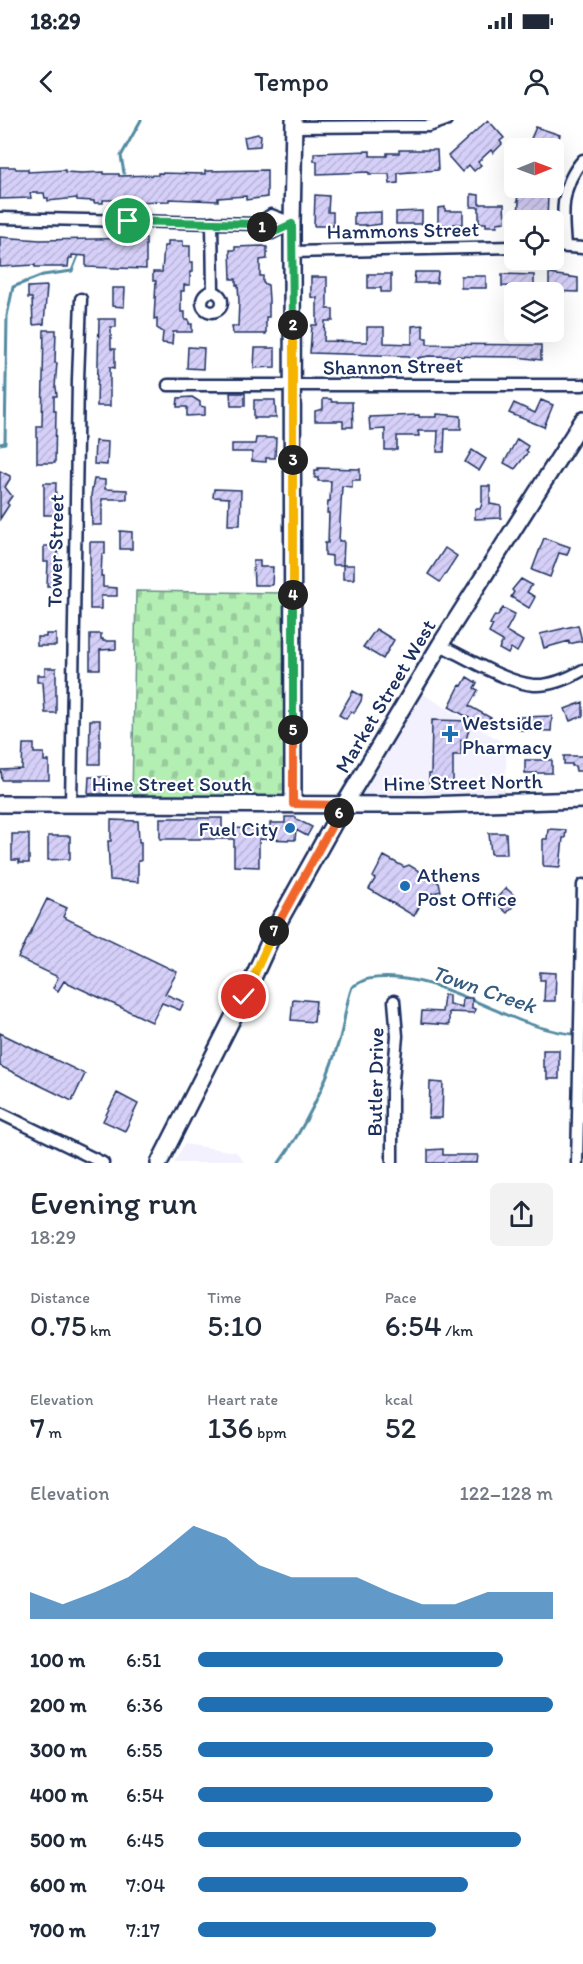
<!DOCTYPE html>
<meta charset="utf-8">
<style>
:root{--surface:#fff;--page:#f2f2f3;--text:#1f2937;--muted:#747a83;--accent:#1f6fb2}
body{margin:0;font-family:Itim,sans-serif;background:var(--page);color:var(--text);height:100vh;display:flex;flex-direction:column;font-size:22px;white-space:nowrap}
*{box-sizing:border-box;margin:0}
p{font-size:20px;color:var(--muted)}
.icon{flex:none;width:33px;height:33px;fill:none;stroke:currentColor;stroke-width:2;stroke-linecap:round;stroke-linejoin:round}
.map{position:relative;height:1043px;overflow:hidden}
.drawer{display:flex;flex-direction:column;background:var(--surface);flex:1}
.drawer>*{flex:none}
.needle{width:39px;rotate:89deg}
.fabs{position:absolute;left:504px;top:18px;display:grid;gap:12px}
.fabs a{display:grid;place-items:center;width:60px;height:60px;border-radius:9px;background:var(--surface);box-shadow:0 6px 24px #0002;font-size:30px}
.pin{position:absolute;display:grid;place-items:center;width:51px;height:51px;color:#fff;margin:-26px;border:3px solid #fff;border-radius:50%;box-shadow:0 2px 6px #0007}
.km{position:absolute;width:30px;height:30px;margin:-15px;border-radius:50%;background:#222;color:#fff;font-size:16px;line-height:30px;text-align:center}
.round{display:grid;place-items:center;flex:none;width:63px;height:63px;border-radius:9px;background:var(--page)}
.summary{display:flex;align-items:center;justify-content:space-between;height:102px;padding:0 30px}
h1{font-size:33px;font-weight:600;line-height:45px}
.stats{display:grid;grid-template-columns:repeat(3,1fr);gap:9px;height:102px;padding:6px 30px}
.stats div{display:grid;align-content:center}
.stats b{font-size:30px;font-weight:600}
.stats small{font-size:16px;font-weight:400}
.stats p{font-size:16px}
.chart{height:168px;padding:12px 30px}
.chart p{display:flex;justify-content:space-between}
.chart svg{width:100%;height:108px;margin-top:6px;fill:var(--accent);opacity:.7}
ul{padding:0 30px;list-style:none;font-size:20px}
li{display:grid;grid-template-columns:96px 72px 1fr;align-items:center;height:45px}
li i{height:15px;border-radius:8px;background:var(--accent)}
.status{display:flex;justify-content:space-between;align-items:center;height:42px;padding:0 30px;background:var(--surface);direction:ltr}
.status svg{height:16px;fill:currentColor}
header{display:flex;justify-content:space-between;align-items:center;height:78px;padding:0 30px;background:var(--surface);font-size:27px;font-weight:600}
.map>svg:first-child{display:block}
.built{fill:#f3f1fd}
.cemetery{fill:url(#cemetery-stones);stroke:#678e88;stroke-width:1.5}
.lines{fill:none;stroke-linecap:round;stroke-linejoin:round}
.stream{stroke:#528ba1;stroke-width:3}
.building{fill:url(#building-hatch);stroke:#1b2f5e;stroke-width:1.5}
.street-casing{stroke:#1b2f5e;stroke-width:15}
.secondary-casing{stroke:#1b2f5e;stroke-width:20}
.street{stroke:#fff;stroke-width:10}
.secondary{stroke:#fff;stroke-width:15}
.split-1-casing{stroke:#fff;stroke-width:12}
.split-2-casing{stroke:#fff;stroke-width:12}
.split-3-casing{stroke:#fff;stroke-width:12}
.split-4-casing{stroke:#fff;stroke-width:12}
.split-5-casing{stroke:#fff;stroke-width:12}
.split-6-casing{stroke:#fff;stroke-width:12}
.split-7-casing{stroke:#fff;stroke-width:12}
.split-8-casing{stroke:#fff;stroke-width:12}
.split-1{stroke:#22a559;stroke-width:8}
.split-2{stroke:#22a559;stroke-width:8}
.split-3{stroke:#f5b400;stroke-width:8}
.split-4{stroke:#f5b400;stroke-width:8}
.split-5{stroke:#22a559;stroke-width:8}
.split-6{stroke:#f0652b;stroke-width:8}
.split-7{stroke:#f0652b;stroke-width:8}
.split-8{stroke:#f5b400;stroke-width:8}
.poi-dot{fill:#1f6fb2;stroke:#fff;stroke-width:2}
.labels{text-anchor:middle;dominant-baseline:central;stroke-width:4.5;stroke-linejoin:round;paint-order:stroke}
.street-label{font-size:21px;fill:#1b2f5e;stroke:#fff}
.poi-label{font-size:21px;fill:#1b2f5e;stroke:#fff;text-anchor:start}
.water-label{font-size:22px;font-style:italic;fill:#365d7f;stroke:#fff}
</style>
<div class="status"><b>18:29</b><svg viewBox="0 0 49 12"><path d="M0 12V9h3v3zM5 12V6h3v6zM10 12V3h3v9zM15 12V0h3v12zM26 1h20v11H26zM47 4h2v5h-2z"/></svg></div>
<header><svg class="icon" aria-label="back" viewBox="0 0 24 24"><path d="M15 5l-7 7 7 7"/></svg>Tempo<svg class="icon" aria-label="person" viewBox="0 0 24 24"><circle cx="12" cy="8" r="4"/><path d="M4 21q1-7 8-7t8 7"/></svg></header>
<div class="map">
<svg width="583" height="1043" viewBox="0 0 583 1043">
<defs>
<pattern id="cemetery-stones" width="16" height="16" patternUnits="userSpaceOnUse" patternTransform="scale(1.5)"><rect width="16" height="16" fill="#b3eeb3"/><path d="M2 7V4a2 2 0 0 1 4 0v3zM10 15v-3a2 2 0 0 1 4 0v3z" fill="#99cc9c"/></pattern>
<pattern id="building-hatch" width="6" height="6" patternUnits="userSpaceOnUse" patternTransform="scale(1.5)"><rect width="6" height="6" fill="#d6d0f8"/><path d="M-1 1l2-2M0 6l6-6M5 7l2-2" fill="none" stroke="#b7b3d7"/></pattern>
</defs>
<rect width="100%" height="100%" fill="#fff"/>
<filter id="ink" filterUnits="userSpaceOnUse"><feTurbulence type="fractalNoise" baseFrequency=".0167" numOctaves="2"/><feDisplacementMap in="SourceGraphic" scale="12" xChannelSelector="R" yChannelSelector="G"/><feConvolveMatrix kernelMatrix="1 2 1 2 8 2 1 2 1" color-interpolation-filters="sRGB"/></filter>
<g filter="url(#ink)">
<!-- built -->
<path class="built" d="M420,572L507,625L505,675L362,676Z
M184,1024L236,1032L245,1043H174Z"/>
<!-- cemetery -->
<path class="cemetery" d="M136,471L287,473L284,678L132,676Z"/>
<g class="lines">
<!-- stream -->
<path class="stream" d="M124,53L121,36L141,0
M0,324L5,323L7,196L13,167L43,155L72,151L78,136
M279,1043C305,1007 326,964 339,921C345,903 345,885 352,867C357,864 363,860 368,859C414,851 462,876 502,893C526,904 552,912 578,915"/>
</g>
<!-- building -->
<path class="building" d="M488,0L504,18L500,21L502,24L493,33L491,30L478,42L481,45L474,51L469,45L462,52L448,36Z
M536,7L560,15L555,28H527Z
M258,14L261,15L260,26L246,27L244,17Z
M399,30H437L438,50L398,53V63L390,64L389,54H369V52L317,54V41H314V33L370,31V36H387V33H399Z
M0,47H15L16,49H28V52L65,50V52L82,53L104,52V54H119V56L158,55V53L205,54V51L267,50V77L246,80V76L231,77L218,78V81L169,79V81L130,82V80H103V83H94V81L77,80V78L48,81V78H45L44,73H30L31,78L0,79Z
M519,70H527V76H548L547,99L518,97L519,81H517Z
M471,74L479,75V84H504L505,102L497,103V106H486V103H479V87H471Z
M315,75L329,76L328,92H333V106H314Z
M445,87V91H463V104H454V106L438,104V88Z
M422,91V104H396V92Z
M381,92V104L366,106V105H354V93Z
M0,117L40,120L146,118V149L86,147V136L72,135V138H69L68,147H35V145L0,147Z
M168,121H183V126H190V142H193V152H190V165H184V171H181V192H185V200H189V204H192V212H173L172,224L162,223L163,212L157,208V198L154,199L156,161H153V152H162L164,126H168Z
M263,126L267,127V139L260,140V156H263V163L268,165L269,180V197H266V214H233L232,206H238L239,181L238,165H236V159H231L230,130H235V127Z
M415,152H438L437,163H414Z
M368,154H391V172H381V168H368Z
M502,154L534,155V167L502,166Z
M549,154L578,158V172L549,171Z
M461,156H486V168H461Z
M311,157H327V189H333V201H325L324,221L367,222V207H384V223L412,224V206L423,205V218H427V224L541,225V240L517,237L429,236L418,238L417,244H409V236L310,233L312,205H317V178L311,177Z
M47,166L44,204L33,205L32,178H28V167Z
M112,168H125L124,187L112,186Z
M99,199H116V207H111V229H115V248L110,247V286H97Z
M44,210H56L55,243H57L55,267H56L57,276H54V291H56L55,343H37V306H42Z
M188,227L204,228L203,249L187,248Z
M255,228H275V247L254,248Z
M230,273H245V286H231Z
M192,277L200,282V286L205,287V295L187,296V287H177L178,278Z
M323,279H331L332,282H352L353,307H343V301H315V291L323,289Z
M254,280H275L276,298H254Z
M541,280L553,285L544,307L509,293L514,283L535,293Z
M437,294L461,296V309H445L444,332H437L438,311H418L419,316H397V330H385V309L370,310L369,297L419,295V297H437Z
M256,318H276L275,338H266V342L252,341V332H232V324H255Z
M517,319L528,326L526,330L528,332L515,349L504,343Z
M95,321L108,322L107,345L94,344Z
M472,330L486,339L479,351L465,342Z
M318,348L360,349V360H352V367L342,366L339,421H344L343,445H354V459H343V445H332V436L325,435V423H328L329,393H327L328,381H330L331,361H318V358H315V350H318Z
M0,351L10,356V359L5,367L12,376L7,383L9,385L0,399Z
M94,359L105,360V369L127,370V379H102V405H92L91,375Z
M44,363H56L55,395H44Z
M482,366H490V384L501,386V398L475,399V389H480L482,384Z
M214,369L241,370L240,405H228L229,378L213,377Z
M120,411L132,412V429H120Z
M544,418L570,427L567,435L559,433L550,457L532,450Z
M90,422H105V434H102L101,456H103V467L117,468V476H101V489H90Z
M44,426H58L57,466H47L48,442H44Z
M445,428L457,436L440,462L428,454Z
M253,441H260V447H273L272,465H254Z
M521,459L532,465L527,472L535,477L529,488L511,477L514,472L512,470Z
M503,488L515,494L506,511L523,521L517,532L511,528L508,534L499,529L503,521L489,513L493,505L490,504L495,495L497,496Z
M578,505L582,521L569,524V521L544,528L540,514Z
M376,509L394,520L383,539L363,527Z
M46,514H56V526H37V517H46Z
M90,514H101V519H103V521H116V529L100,530V549H90Z
M45,548H56V593H45L43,562H37V555H45Z
M467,557L477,563L474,568L478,570L469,586L491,598L486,607L449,587L460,565L462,566Z
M353,571L362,576L361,581L354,593L351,591L346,599L339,595Z
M583,582V596L570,601L565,589Z
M552,596L551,611L519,610L520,597Z
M90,600H100V644H89Z
M432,600L471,601L466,620H461V635H453V664H429V654H431Z
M23,624H34V633H44V641H49V660H2L1,650L22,649Z
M564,636H583V651H576L575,646H572V644H564Z
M525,640H552V653H525Z
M89,657H108V674H88Z
M285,697H296V699L312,707L307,716L296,710L295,720L259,719V747L234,746V719H160V698H222V708L270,709V703H285Z
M111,700L138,701L139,722H141V741H138V762L110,760L108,721H111Z
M548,709L566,710L565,718H563L560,747L544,746L543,744V719H547Z
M489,713H506L507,734H491Z
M12,714H29V743H19V740H12Z
M48,716H70V739L48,740Z
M384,736L404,747L409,745L439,763L441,771L426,775L414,796L369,769L375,759L373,757Z
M506,768L516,777L512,783L514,785L507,793L494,781Z
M47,779L67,788L63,797L177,852L165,874L184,882L180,890L162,883L152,902L64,861L58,871L53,868L58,857L18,838Z
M540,852L556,853L555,881H544L545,860H540Z
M444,875H449V884L462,887L463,878H472V888L475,889L474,893L449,892V905L421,903L422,891L442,892Z
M293,879L316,881L314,902L291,900Z
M0,913L85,954L72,981L0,946Z
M543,930H559V959H547V952H545V947H543Z
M430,962L443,963L442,998H429Z
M117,973L138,984L125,1011L103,1001Z
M443,1029V1035H478L477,1043H428V1030Z"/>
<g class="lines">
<!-- street casing -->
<g class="street-casing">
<path id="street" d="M294,7L429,6L446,0
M0,98L257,104L272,113L292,103
M212,102L213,172
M257,104L271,95L292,103
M565,125C562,94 560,66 583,40
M554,126L583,128
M292,132L514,127
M202 182a10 10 0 1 1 20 0a10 10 0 1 1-20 0Z
M168,265H583
M440,525C465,537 507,563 534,565C551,566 569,558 583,550
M71,684L78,260L81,179
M0,993L103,1043
M392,1043V970L397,916L394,881
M577,1043L583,765"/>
</g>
<!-- secondary casing -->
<g class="secondary-casing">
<path id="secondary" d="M0,684L424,685L583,680
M293,684L292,103L294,0
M159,1043L252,860L278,803L344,685L440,525L583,300"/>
</g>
<!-- street -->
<use href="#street" class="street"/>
<!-- secondary -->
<use href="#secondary" class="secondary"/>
</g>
</g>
<g class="lines" filter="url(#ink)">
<!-- split-1 casing -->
<g class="split-1-casing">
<path id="split-1" d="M128,101L257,104L262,107"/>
</g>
<!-- split-2 casing -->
<g class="split-2-casing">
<path id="split-2" d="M262,107L272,113L292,104L293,205"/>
</g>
<!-- split-3 casing -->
<g class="split-3-casing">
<path id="split-3" d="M293,205V340"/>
</g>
<!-- split-4 casing -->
<g class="split-4-casing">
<path id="split-4" d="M293,475V340"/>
</g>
<!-- split-5 casing -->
<g class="split-5-casing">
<path id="split-5" d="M293,610V475"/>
</g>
<!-- split-6 casing -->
<g class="split-6-casing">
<path id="split-6" d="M293,610V684L344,685L339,693"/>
</g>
<!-- split-7 casing -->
<g class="split-7-casing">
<path id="split-7" d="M274,811L339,693"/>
</g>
<!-- split-8 casing -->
<g class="split-8-casing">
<path id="split-8" d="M244,877L274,811"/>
</g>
<!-- split-1 -->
<use href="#split-1" class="split-1"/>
<!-- split-2 -->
<use href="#split-2" class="split-2"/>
<!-- split-3 -->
<use href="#split-3" class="split-3"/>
<!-- split-4 -->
<use href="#split-4" class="split-4"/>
<!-- split-5 -->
<use href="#split-5" class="split-5"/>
<!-- split-6 -->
<use href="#split-6" class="split-6"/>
<!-- split-7 -->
<use href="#split-7" class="split-7"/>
<!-- split-8 -->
<use href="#split-8" class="split-8"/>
</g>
<!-- markers -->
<g class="poi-dot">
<path d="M447 605h6v6h6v6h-6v6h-6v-6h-6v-6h6z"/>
<circle cx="290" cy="708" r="6"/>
<circle cx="405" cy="766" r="6"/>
</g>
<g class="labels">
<!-- street labels -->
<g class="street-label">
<text transform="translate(403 110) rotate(-1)">Hammons Street</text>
<text transform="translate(393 246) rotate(-1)">Shannon Street</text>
<text transform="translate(55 431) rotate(-89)">Tower Street</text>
<text transform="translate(385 576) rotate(-59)">Market Street West</text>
<text transform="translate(463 662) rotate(-1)">Hine Street North</text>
<text x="172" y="663">Hine Street South</text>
<text transform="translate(375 962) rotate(-89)">Butler Drive</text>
</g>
<!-- poi labels -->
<g class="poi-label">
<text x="462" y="602">Westside<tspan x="462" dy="24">Pharmacy</tspan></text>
<text x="278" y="708" text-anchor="end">Fuel City</text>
<text x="417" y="754">Athens<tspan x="417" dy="24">Post Office</tspan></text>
</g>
<!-- water labels -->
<g class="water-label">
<text transform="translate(484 869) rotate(19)">Town Creek</text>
</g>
</g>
</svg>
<div class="fabs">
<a><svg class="needle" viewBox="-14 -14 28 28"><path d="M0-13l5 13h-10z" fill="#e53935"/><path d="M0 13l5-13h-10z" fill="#747a83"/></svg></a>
<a><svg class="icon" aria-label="locate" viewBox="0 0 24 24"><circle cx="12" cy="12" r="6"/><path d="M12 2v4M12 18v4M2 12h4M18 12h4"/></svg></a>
<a><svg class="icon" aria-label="layers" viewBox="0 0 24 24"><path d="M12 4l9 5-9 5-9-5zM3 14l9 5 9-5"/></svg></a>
</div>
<div class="pin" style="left:128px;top:101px;background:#1e9e55"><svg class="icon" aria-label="arrive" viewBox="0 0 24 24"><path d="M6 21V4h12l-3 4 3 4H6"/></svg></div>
<div class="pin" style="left:244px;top:877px;background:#d93025"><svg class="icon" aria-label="check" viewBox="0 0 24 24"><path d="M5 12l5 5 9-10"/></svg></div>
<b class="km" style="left:262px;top:107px">1</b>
<b class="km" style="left:293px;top:205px">2</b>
<b class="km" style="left:293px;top:340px">3</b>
<b class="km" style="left:293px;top:475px">4</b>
<b class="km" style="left:293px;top:610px">5</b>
<b class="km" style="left:339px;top:693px">6</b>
<b class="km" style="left:274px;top:811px">7</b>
</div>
<section class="drawer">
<div class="summary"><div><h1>Evening run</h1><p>18:29</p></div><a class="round"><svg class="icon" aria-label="share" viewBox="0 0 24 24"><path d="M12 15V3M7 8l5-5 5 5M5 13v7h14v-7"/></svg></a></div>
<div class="stats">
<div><p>Distance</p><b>0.75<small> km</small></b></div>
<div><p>Time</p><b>5:10</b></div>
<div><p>Pace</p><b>6:54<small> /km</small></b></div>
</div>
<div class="stats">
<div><p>Elevation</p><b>7<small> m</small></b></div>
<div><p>Heart rate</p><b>136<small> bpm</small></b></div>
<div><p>kcal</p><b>52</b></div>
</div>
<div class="chart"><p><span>Elevation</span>122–128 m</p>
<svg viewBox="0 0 160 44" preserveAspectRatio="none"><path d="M0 44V33L10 38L20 33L30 27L40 17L50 6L60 11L70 22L80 27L90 27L100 27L110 33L120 38L130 38L140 33L150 33L160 33V44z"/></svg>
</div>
<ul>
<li><b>100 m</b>6:51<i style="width:86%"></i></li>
<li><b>200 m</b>6:36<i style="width:100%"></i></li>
<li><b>300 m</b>6:55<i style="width:83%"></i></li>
<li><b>400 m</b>6:54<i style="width:83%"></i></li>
<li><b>500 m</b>6:45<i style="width:91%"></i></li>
<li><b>600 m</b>7:04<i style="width:76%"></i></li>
<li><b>700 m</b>7:17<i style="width:67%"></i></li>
</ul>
</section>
